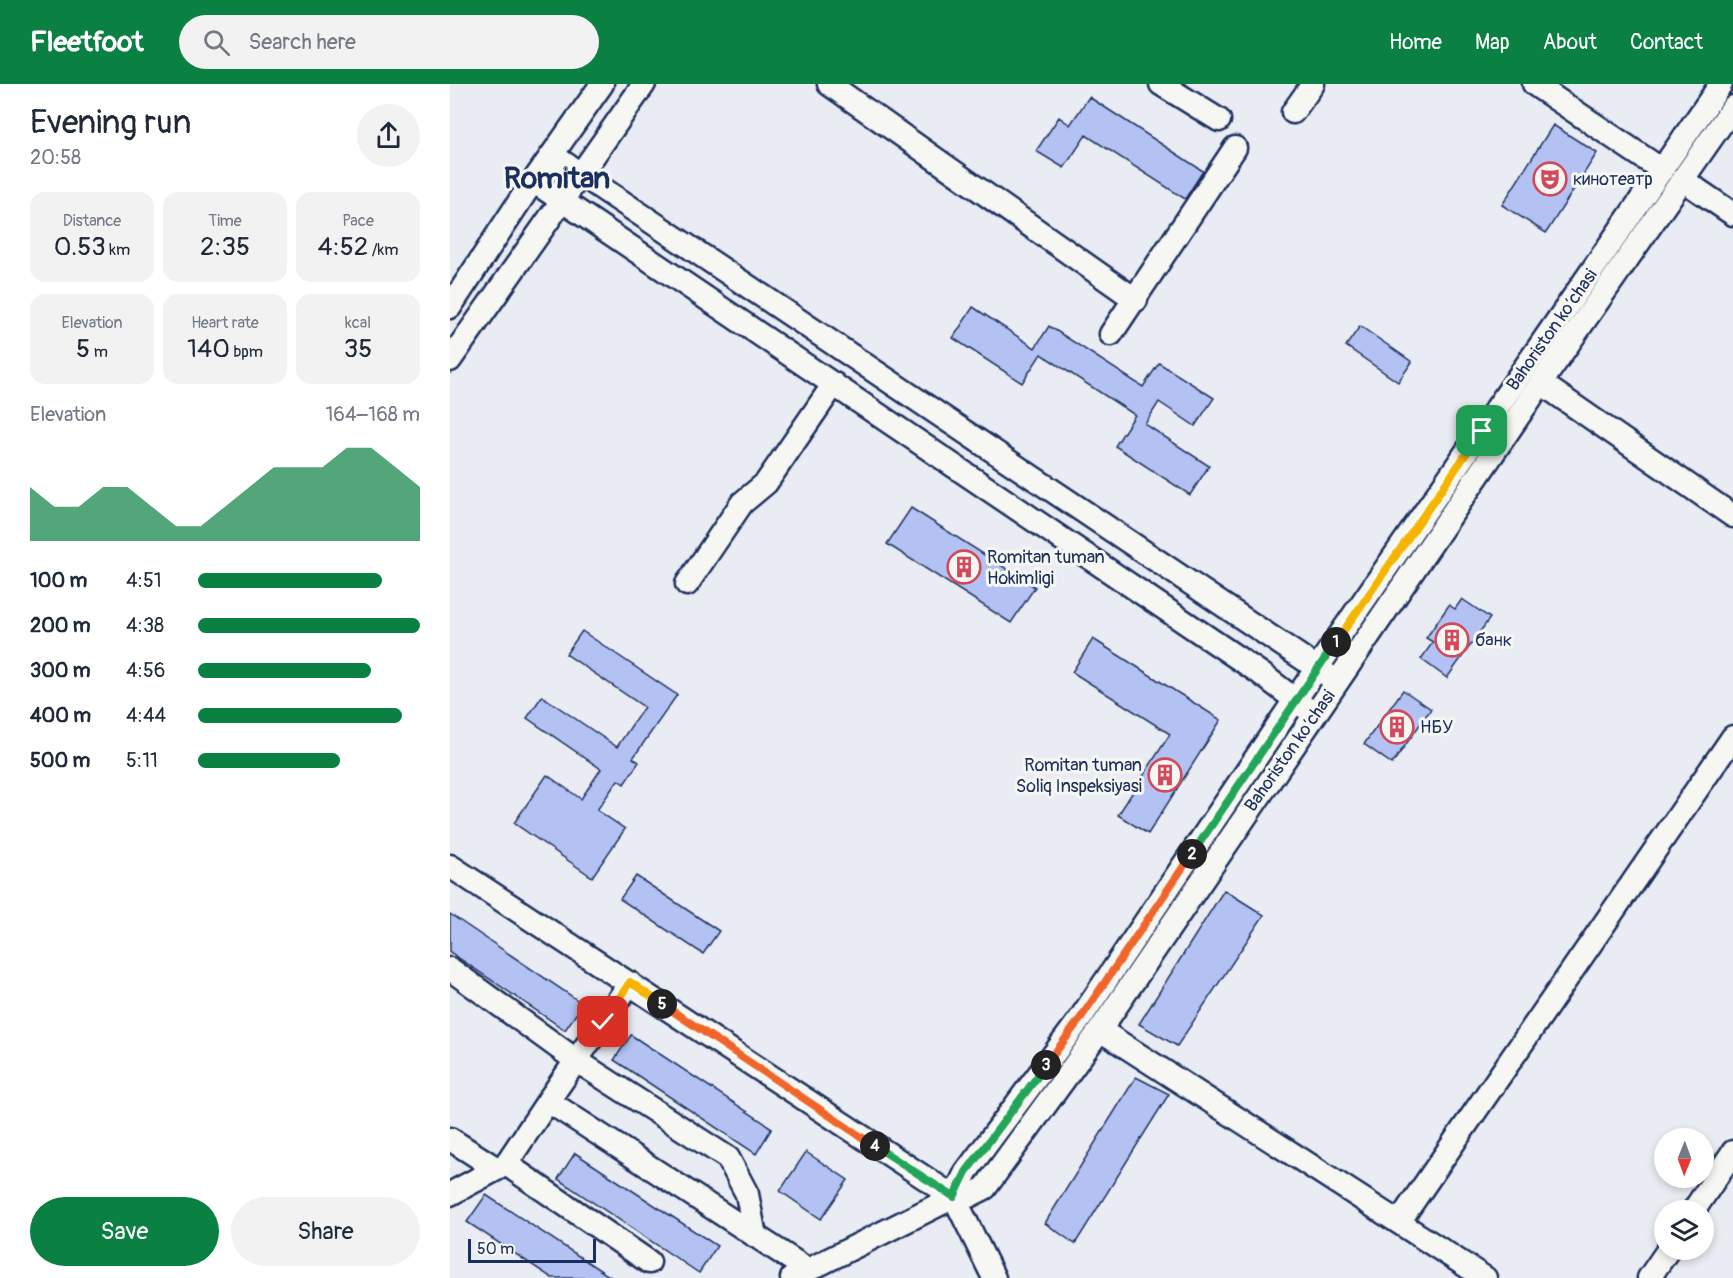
<!DOCTYPE html>
<meta charset="utf-8">
<style>
:root{--surface:#fff;--page:#f2f2f3;--text:#1f2937;--muted:#747a83;--accent:#0b8043}
body{margin:0;font-family:Pangolin,sans-serif;background:var(--page);color:var(--text);height:100vh;display:flex;flex-direction:column;font-size:22px;white-space:nowrap}
*{box-sizing:border-box;margin:0}
p{font-size:20px;color:var(--muted)}
.icon{flex:none;width:33px;height:33px;fill:none;stroke:currentColor;stroke-width:2;stroke-linecap:round;stroke-linejoin:round}
.map{position:relative;flex:1;overflow:hidden}
.side{display:flex;flex-direction:column;background:var(--surface);width:450px}
.side>*{flex:none}
.needle{width:39px;rotate:181deg}
.fabs{position:absolute;left:1204px;top:1044px;display:grid;gap:12px}
.fabs a{display:grid;place-items:center;width:60px;height:60px;border-radius:50%;background:var(--surface);box-shadow:0 3px 9px #0003;font-size:30px}
.scale{position:absolute;left:18px;bottom:15px;width:128px;box-sizing:border-box;padding-left:6px;border:3px solid #1b2f5e;border-top:0;font-size:16px;line-height:21px;white-space:nowrap;color:#1b2f5e;-webkit-text-stroke:4px #f6f6f2;paint-order:stroke}
.pin{position:absolute;display:grid;place-items:center;width:51px;height:51px;color:#fff;margin:-26px;border-radius:12px;box-shadow:0 3px 9px #0006}
.km{position:absolute;width:30px;height:30px;margin:-15px;border-radius:50%;background:#222;color:#fff;font-size:16px;line-height:30px;text-align:center}
.round{display:grid;place-items:center;flex:none;width:63px;height:63px;border-radius:32px;background:var(--page)}
.head{display:flex;align-items:center;justify-content:space-between;height:102px;padding:0 30px}
h1{font-size:33px;font-weight:600;line-height:45px}
.figures{display:grid;grid-template-columns:repeat(3,1fr);gap:9px;height:102px;padding:6px 30px}
.figures div{display:grid;align-content:center;border-radius:15px;background:var(--page);text-align:center}
.figures b{font-size:26px;font-weight:600}
.figures small{font-size:16px;font-weight:400}
.figures p{font-size:16px}
.chart{height:168px;padding:12px 30px}
.chart p{display:flex;justify-content:space-between}
.chart svg{width:100%;height:108px;margin-top:6px;fill:var(--accent);opacity:.7}
.primary-button{display:flex;gap:12px;margin-top:auto;padding:12px 30px}
.primary-button a{flex:1;height:69px;border-radius:36px;background:var(--accent);color:#fff;font-size:24px;font-weight:600;line-height:69px;text-align:center}
.primary-button a+a{background:var(--page);color:var(--text)}
ul{padding:0 30px;list-style:none;font-size:20px}
li{display:grid;grid-template-columns:96px 72px 1fr;align-items:center;height:45px}
li i{height:15px;border-radius:8px;background:var(--accent)}
header{display:flex;align-items:center;gap:36px;box-sizing:border-box;height:84px;padding:0 30px;background:var(--accent);color:#fff}
header strong{font-size:28px}
nav{display:flex;gap:33px;margin-inline-start:auto;font-size:21px}
.search{width:420px;height:54px;background:var(--page);display:flex;align-items:center;gap:15px;box-sizing:border-box;padding:0 21px;border-radius:33px;color:var(--muted);font-size:22px}
main{display:flex;flex:1;min-height:0}
.map>svg:first-child{display:block}
.building{fill:#b3c2f2;stroke:#1b2f5e;stroke-width:1.5}
.lines{fill:none;stroke-linecap:round;stroke-linejoin:round}
.minor-casing{stroke:#1b2f5e;stroke-width:27}
.minor{stroke:#f6f6f2;stroke-width:22}
.split-1-casing{stroke:#fff;stroke-width:12}
.split-2-casing{stroke:#fff;stroke-width:12}
.split-3-casing{stroke:#fff;stroke-width:12}
.split-4-casing{stroke:#fff;stroke-width:12}
.split-5-casing{stroke:#fff;stroke-width:12}
.split-6-casing{stroke:#fff;stroke-width:12}
.split-1{stroke:#f5b400;stroke-width:8}
.split-2{stroke:#22a559;stroke-width:8}
.split-3{stroke:#f0652b;stroke-width:8}
.split-4{stroke:#22a559;stroke-width:8}
.split-5{stroke:#f0652b;stroke-width:8}
.split-6{stroke:#f5b400;stroke-width:8}
.labels{text-anchor:middle;dominant-baseline:central;stroke-width:6;stroke-linejoin:round;paint-order:stroke}
.poi-label{font-size:18px;fill:#1b2f5e;stroke:#f6f6f2;text-anchor:start}
.street-label{font-size:18px;fill:#1b2f5e;stroke:#f6f6f2}
.town-label{font-size:30px;font-weight:bold;fill:#1b2f5e;stroke:#f6f6f2}
</style>
<header>
<strong>Fleetfoot</strong>
<div class="search"><svg class="icon" aria-label="search" viewBox="0 0 24 24"><circle cx="10" cy="10" r="6"/><path d="M15 15l6 6"/></svg>Search here</div>
<nav><a>Home</a><a>Map</a><a>About</a><a>Contact</a></nav>
</header>
<main>
<section class="side">
<div class="head"><div><h1>Evening run</h1><p>20:58</p></div><a class="round"><svg class="icon" aria-label="share" viewBox="0 0 24 24"><path d="M12 15V3M7 8l5-5 5 5M5 13v7h14v-7"/></svg></a></div>
<div class="figures">
<div><p>Distance</p><b>0.53<small> km</small></b></div>
<div><p>Time</p><b>2:35</b></div>
<div><p>Pace</p><b>4:52<small> /km</small></b></div>
</div>
<div class="figures">
<div><p>Elevation</p><b>5<small> m</small></b></div>
<div><p>Heart rate</p><b>140<small> bpm</small></b></div>
<div><p>kcal</p><b>35</b></div>
</div>
<div class="chart"><p><span>Elevation</span>164–168 m</p>
<svg viewBox="0 0 160 44" preserveAspectRatio="none"><path d="M0 44V22L10 30L20 30L30 22L40 22L50 30L60 38L70 38L80 30L90 22L100 14L110 14L120 14L130 6L140 6L150 14L160 22V44z"/></svg>
</div>
<ul>
<li><b>100 m</b>4:51<i style="width:83%"></i></li>
<li><b>200 m</b>4:38<i style="width:100%"></i></li>
<li><b>300 m</b>4:56<i style="width:78%"></i></li>
<li><b>400 m</b>4:44<i style="width:92%"></i></li>
<li><b>500 m</b>5:11<i style="width:64%"></i></li>
</ul>
<div class="primary-button"><a>Save</a><a>Share</a></div>
</section>
<div class="map">
<svg width="1283" height="1194" viewBox="0 0 1283 1194">
<rect width="100%" height="100%" fill="#e9ecf2"/>
<filter id="ink" filterUnits="userSpaceOnUse"><feTurbulence type="fractalNoise" baseFrequency=".0167" numOctaves="2"/><feDisplacementMap in="SourceGraphic" scale="12" xChannelSelector="R" yChannelSelector="G"/><feConvolveMatrix kernelMatrix="1 2 1 2 8 2 1 2 1" color-interpolation-filters="sRGB"/></filter>
<g filter="url(#ink)">
<!-- building -->
<path class="building" d="M639,13L753,87L735,115L636,51L614,84L586,67L609,33L620,41Z
M1103,41L1147,69L1096,149L1052,121Z
M523,223L585,264L599,242L693,303L709,279L764,314L745,342L709,318L695,340L759,382L740,411L665,362L685,331L591,270L572,299L503,254Z
M910,242L962,278L948,298L896,262Z
M461,424L585,503L561,539L437,460Z
M1012,515L1040,534L997,594L971,575L983,558L976,554L999,521L1005,525Z
M132,547L227,611L183,674L189,678L174,700L168,696L147,726L175,745L142,793L64,739L97,691L131,715L151,685L77,634L92,612L167,663L194,623L116,570Z
M643,555L771,636L698,750L668,731L720,650L622,588Z
M953,606L981,625L942,680L914,660Z
M186,792L269,847L253,870L170,815Z
M774,806L814,831L727,962L689,940Z
M0,830L133,920L115,946L0,868Z
M181,951L322,1044L306,1070L164,976Z
M686,993L719,1010L625,1160L595,1139Z
M356,1068L398,1096L371,1135L330,1107Z
M125,1069L267,1162L249,1189L108,1095Z
M36,1111L162,1194H102L17,1138Z"/>
<g class="lines">
<!-- minor casing -->
<g class="minor-casing">
<path id="minor" d="M379,0L686,216
M711,0L769,36
M1084,0L1212,86
M843,28L863,0
M102,71L879,592
M1233,96L1283,130
M83,97L810,589L856,624
M0,223L75,109L152,0
M661,250L785,64
M0,276L194,0
M1091,299L1283,432
M237,500L292,419L316,399L384,300
M0,782L504,1113L544,1194
M0,885L127,977L278,1074L297,1110L305,1152
M180,899L98,1017L358,1186
M650,946L1035,1194
M0,1055L47,1085
M56,1080L199,1178
M0,1110L56,1080L98,1017
M504,1113L516,1088L630,935L845,616L1271,0
M1244,1126L1283,1068
M949,1138L1283,653
M342,1194L504,1113L519,1112L535,1104L650,946L1091,299L1283,23
M1199,1194L1218,1166"/>
</g>
<!-- minor -->
<use href="#minor" class="minor"/>
</g>
</g>
<g class="lines" filter="url(#ink)">
<!-- split-1 casing -->
<g class="split-1-casing">
<path id="split-1" d="M886,558L1032,347"/>
</g>
<!-- split-2 casing -->
<g class="split-2-casing">
<path id="split-2" d="M742,770L886,558"/>
</g>
<!-- split-3 casing -->
<g class="split-3-casing">
<path id="split-3" d="M596,981L630,935L742,770"/>
</g>
<!-- split-4 casing -->
<g class="split-4-casing">
<path id="split-4" d="M425,1062L504,1113L516,1088L596,981"/>
</g>
<!-- split-5 casing -->
<g class="split-5-casing">
<path id="split-5" d="M212,920L425,1062"/>
</g>
<!-- split-6 casing -->
<g class="split-6-casing">
<path id="split-6" d="M153,938L180,898L212,920"/>
</g>
<!-- split-1 -->
<use href="#split-1" class="split-1"/>
<!-- split-2 -->
<use href="#split-2" class="split-2"/>
<!-- split-3 -->
<use href="#split-3" class="split-3"/>
<!-- split-4 -->
<use href="#split-4" class="split-4"/>
<!-- split-5 -->
<use href="#split-5" class="split-5"/>
<!-- split-6 -->
<use href="#split-6" class="split-6"/>
</g>
<!-- icons -->
<defs>
<g id="theatre-ring" transform="scale(1.725)"><circle r="9.5" fill="#f6f6f2" stroke="#d1495b" stroke-width="1.5"/><path d="M-5-5.5Q0-4 5-5.5V0Q5 5 0 6Q-5 5-5 0ZM-3.3-2.5H-1v1.5H-3.3ZM1-2.5H3.3v1.5H1ZM-2.8 1Q0 5.5 2.8 1Z" fill="#d1495b"/></g>
<g id="building-ring" transform="scale(1.725)"><circle r="9.5" fill="#f6f6f2" stroke="#d1495b" stroke-width="1.5"/><path d="M-4-6H4V6H1V3H-1V6H-4ZM-2.5-4.3h1.7v1.8h-1.7ZM.8-4.3h1.7v1.8H.8ZM-2.5-1h1.7V.8h-1.7ZM.8-1h1.7V.8H.8Z" fill="#d1495b"/></g>
</defs>
<g fill-rule="evenodd">
<use href="#theatre-ring" x="1100" y="95"/>
<use href="#building-ring" x="514" y="483"/>
<use href="#building-ring" x="1002" y="556"/>
<use href="#building-ring" x="947" y="643"/>
<use href="#building-ring" x="715" y="691"/>
</g>
<g class="labels">
<!-- poi labels -->
<g class="poi-label">
<text x="1123" y="95">кинотеатр</text>
<text x="537" y="473">Romitan tuman<tspan x="537" dy="21">Hokimligi</tspan></text>
<text x="1025" y="556">банк</text>
<text x="970" y="643">НБУ</text>
<text x="692" y="681" text-anchor="end">Romitan tuman<tspan x="692" dy="21">Soliq Inspeksiyasi</tspan></text>
</g>
<!-- street labels -->
<g class="street-label">
<text transform="translate(1102 246) rotate(-55)">Bahoriston ko‘chasi</text>
<text transform="translate(840 667) rotate(-55)">Bahoriston ko‘chasi</text>
</g>
<!-- town labels -->
<g class="town-label">
<text x="107" y="94">Romitan</text>
</g>
</g>
</svg>
<div class="fabs">
<a><svg class="needle" viewBox="-14 -14 28 28"><path d="M0-13l5 13h-10z" fill="#e53935"/><path d="M0 13l5-13h-10z" fill="#747a83"/></svg></a>
<a><svg class="icon" aria-label="layers" viewBox="0 0 24 24"><path d="M12 4l9 5-9 5-9-5zM3 14l9 5 9-5"/></svg></a>
</div>
<div class="scale">50 m</div>
<div class="pin" style="left:1032px;top:347px;background:#1e9e55"><svg class="icon" aria-label="arrive" viewBox="0 0 24 24"><path d="M6 21V4h12l-3 4 3 4H6"/></svg></div>
<div class="pin" style="left:153px;top:938px;background:#d93025"><svg class="icon" aria-label="check" viewBox="0 0 24 24"><path d="M5 12l5 5 9-10"/></svg></div>
<b class="km" style="left:886px;top:558px">1</b>
<b class="km" style="left:742px;top:770px">2</b>
<b class="km" style="left:596px;top:981px">3</b>
<b class="km" style="left:425px;top:1062px">4</b>
<b class="km" style="left:212px;top:920px">5</b>
</div>
</main>
